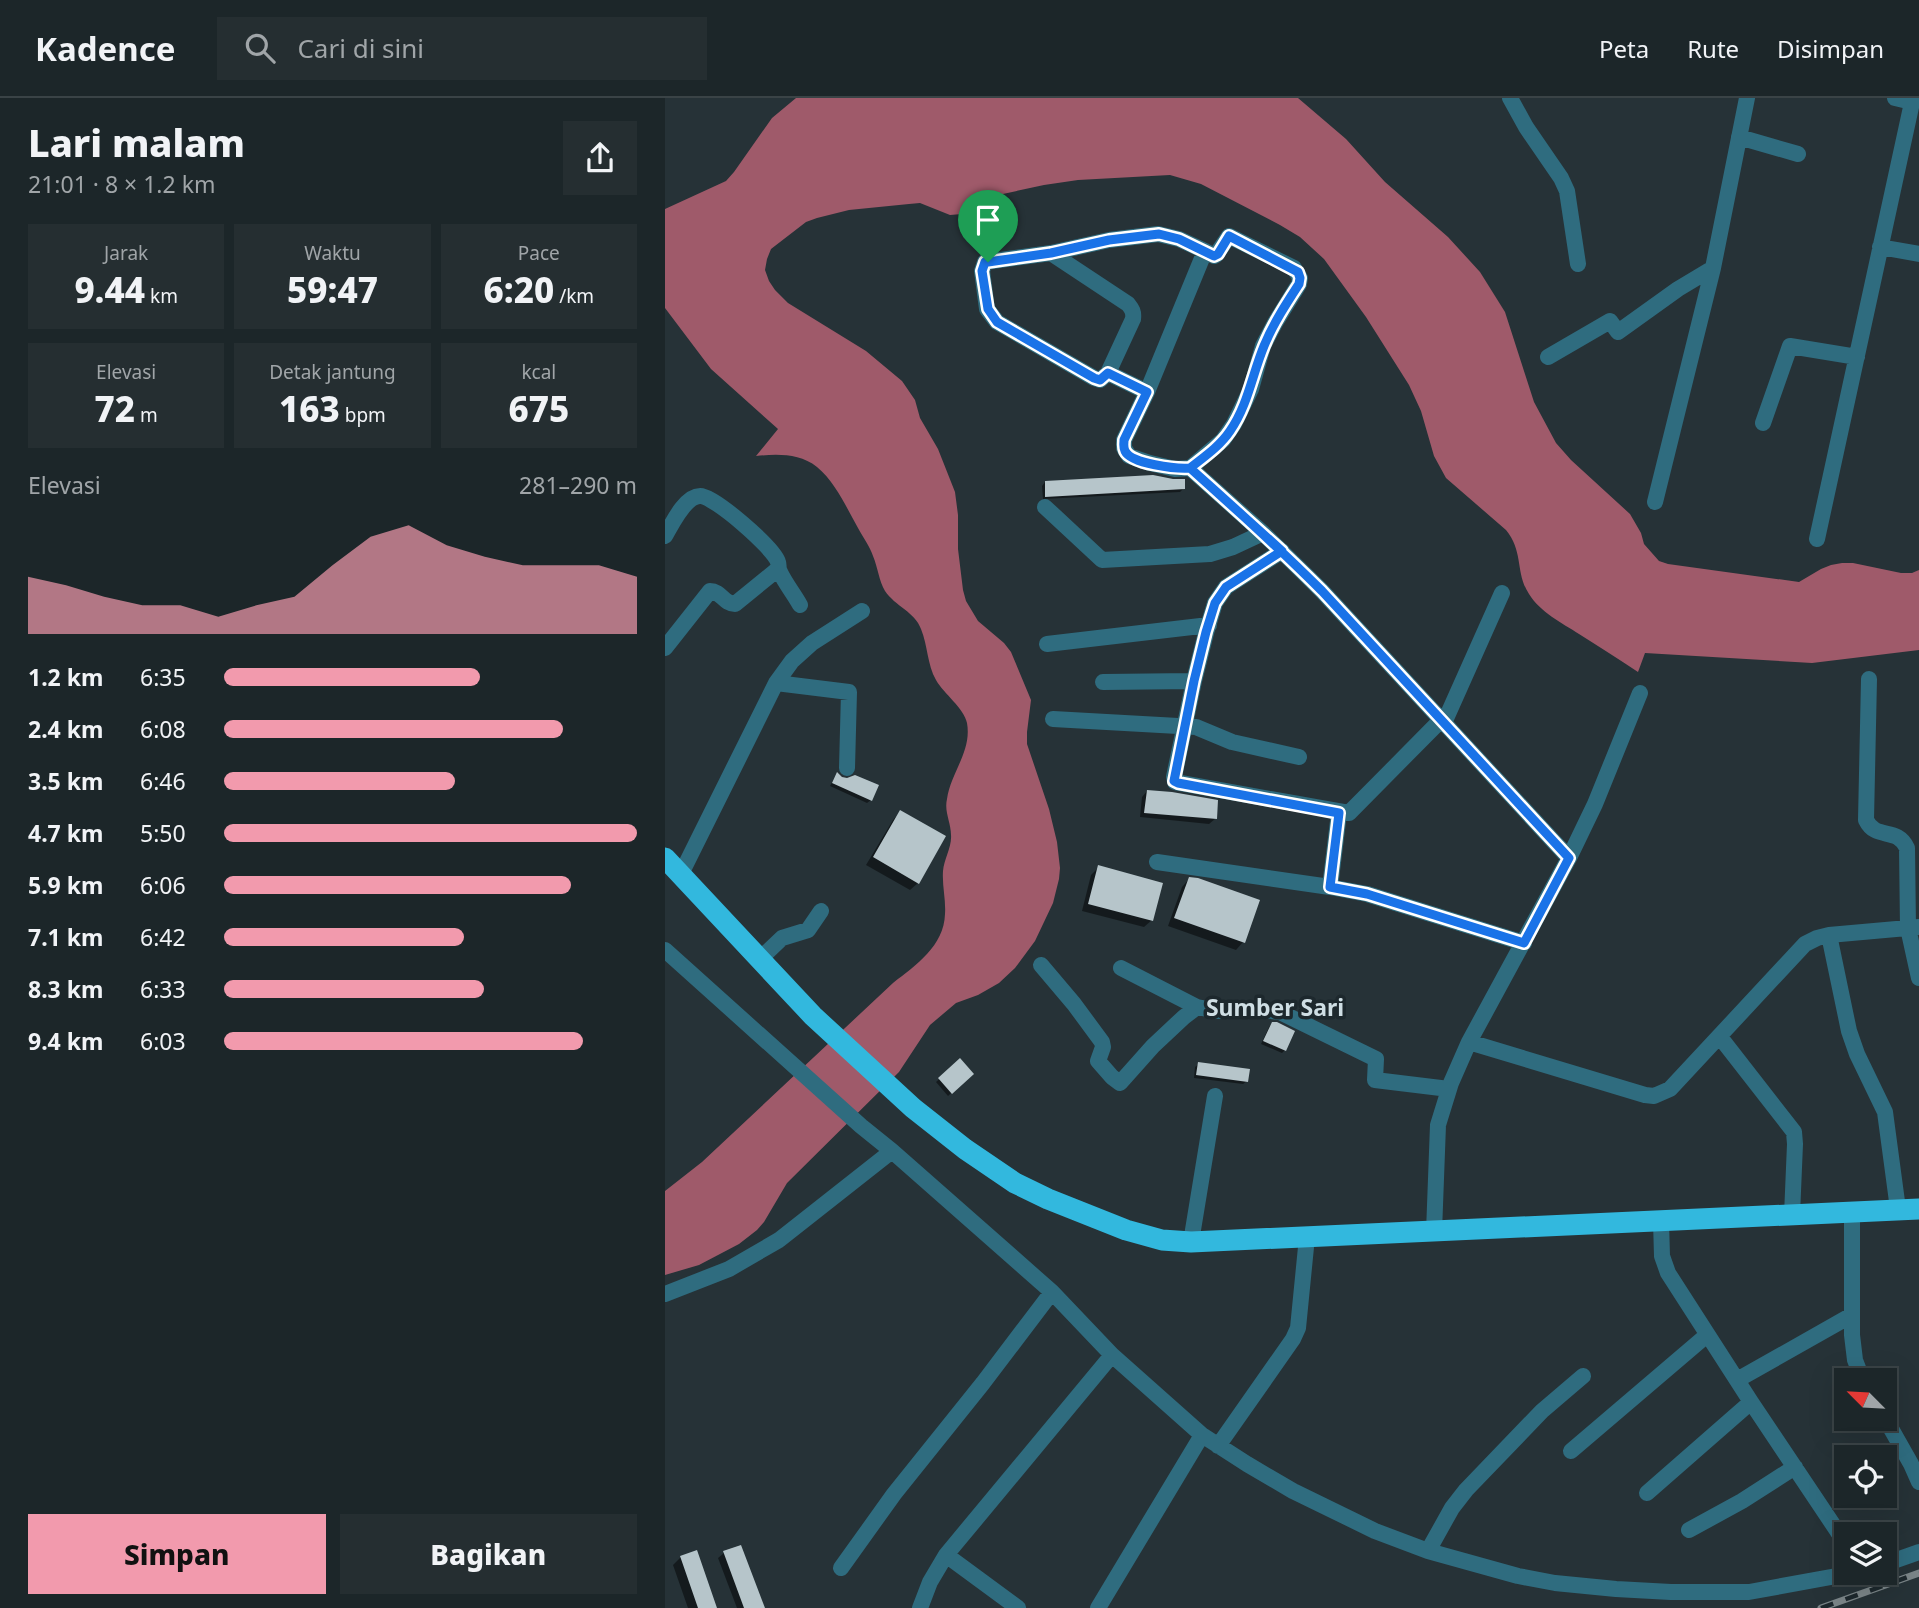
<!DOCTYPE html>
<html lang="id">
<meta charset="utf-8">
<style>
:root{--surface:#1c2629;--page:#252e31;--text:#f1f3f6;--muted:#a0a5a8;--line:#3a4346;--accent:#f29aad}
body{margin:0;font-family:"Noto Sans",sans-serif;background:var(--page);color:var(--text);height:100vh;display:flex;flex-direction:column;font-size:26px;white-space:nowrap}
*{box-sizing:border-box;margin:0}
p{font-size:23px;color:var(--muted)}
.icon{flex:none;width:38px;height:38px;fill:none;stroke:currentColor;stroke-width:2;stroke-linecap:round;stroke-linejoin:round}
.map{position:relative;flex:1;overflow:hidden}
.drawer{display:flex;flex-direction:column;background:var(--surface);width:665px}
.drawer>*{flex:none}
.needle{width:46px;rotate:294deg}
.buttons{position:absolute;left:1169px;top:1270px;display:grid;gap:14px}
.buttons a{display:grid;place-items:center;width:63px;height:63px;border-radius:0px;background:var(--surface);box-shadow:0 7px 28px #0002,0 0 0 2px var(--line);font-size:35px}
.pin{position:absolute;display:grid;place-items:center;width:60px;height:60px;color:#fff;margin:-72px -30px;border-radius:50% 50% 50% 0;rotate:-45deg;box-shadow:0 0 7px #0007}
.pin .icon{rotate:45deg}
.round{display:grid;place-items:center;flex:none;width:74px;height:74px;border-radius:0px;background:var(--page)}
.head{display:flex;align-items:center;justify-content:space-between;height:119px;padding:0 28px}
h1{font-size:38px;font-weight:800;line-height:52px}
.figures{display:grid;grid-template-columns:repeat(3,1fr);gap:10px;height:119px;padding:7px 28px}
.figures div{display:grid;align-content:center;border-radius:0px;background:var(--page);text-align:center}
.figures b{font-size:35px;font-weight:800}
.figures small{font-size:19px;font-weight:400}
.figures p{font-size:19px}
.chart{height:196px;padding:14px 28px}
.chart p{display:flex;justify-content:space-between}
.chart svg{width:100%;height:126px;margin-top:7px;fill:var(--accent);opacity:.7}
.primary-button{display:flex;gap:14px;margin-top:auto;padding:14px 28px}
.primary-button a{flex:1;height:80px;border-radius:0px;background:var(--accent);color:#111;font-size:28px;font-weight:800;line-height:80px;text-align:center}
.primary-button a+a{background:var(--page);color:var(--text)}
ul{padding:0 28px;list-style:none;font-size:23px}
li{display:grid;grid-template-columns:112px 84px 1fr;align-items:center;height:52px}
li i{height:18px;border-radius:9px;background:var(--accent)}
header{display:flex;align-items:center;gap:42px;box-sizing:border-box;height:98px;padding:0 35px;background:var(--surface);border-bottom:2px solid var(--line)}
header strong{font-size:33px}
nav{display:flex;gap:38px;margin-inline-start:auto;font-size:24px}
.search{width:490px;height:63px;background:var(--page);display:flex;align-items:center;gap:18px;box-sizing:border-box;padding:0 24px;border-radius:0px;color:var(--muted);font-size:26px}
main{display:flex;flex:1;min-height:0}
.map>svg:first-child{display:block}
.water{fill:#9f5a6a}
.shadow{fill:#0007}
.building{fill:#b6c5ca}
.lines{fill:none;stroke-linecap:round;stroke-linejoin:round}
.minor{stroke:#2f6c7f;stroke-width:16}
.highway{stroke:#32b8de;stroke-width:21}
.rail-casing{stroke:#7b8588;stroke-width:7}
.rail{stroke:#1d282d;stroke-width:4.5;stroke-dasharray:13;stroke-linecap:butt}
.route-casing{stroke:#fff;stroke-width:14}
.route{stroke:#1a73e8;stroke-width:9}
.labels{text-anchor:middle;dominant-baseline:central;stroke-width:7;stroke-linejoin:round;paint-order:stroke}
.quarter-label{font-size:23px;font-weight:bold;fill:#cfdee4;stroke:#1d282d}
</style>
<header>
<strong>Kadence</strong>
<div class="search"><svg class="icon" aria-label="search" viewBox="0 0 24 24"><circle cx="10" cy="10" r="6"/><path d="M15 15l6 6"/></svg>Cari di sini</div>
<nav><a>Peta</a><a>Rute</a><a>Disimpan</a></nav>
</header>
<main>
<section class="drawer">
<div class="head"><div><h1>Lari malam</h1><p>21:01 · 8 × 1.2 km</p></div><a class="round"><svg class="icon" aria-label="share" viewBox="0 0 24 24"><path d="M12 15V3M7 8l5-5 5 5M5 13v7h14v-7"/></svg></a></div>
<div class="figures">
<div><p>Jarak</p><b>9.44<small> km</small></b></div>
<div><p>Waktu</p><b>59:47</b></div>
<div><p>Pace</p><b>6:20<small> /km</small></b></div>
</div>
<div class="figures">
<div><p>Elevasi</p><b>72<small> m</small></b></div>
<div><p>Detak jantung</p><b>163<small> bpm</small></b></div>
<div><p>kcal</p><b>675</b></div>
</div>
<div class="chart"><p><span>Elevasi</span>281–290 m</p>
<svg viewBox="0 0 160 44" preserveAspectRatio="none"><path d="M0 44V24L10 27L20 31L30 34L40 34L50 38L60 34L70 31L80 20L90 10L100 6L110 13L120 17L130 20L140 20L150 20L160 24V44z"/></svg>
</div>
<ul>
<li><b>1.2 km</b>6:35<i style="width:62%"></i></li>
<li><b>2.4 km</b>6:08<i style="width:82%"></i></li>
<li><b>3.5 km</b>6:46<i style="width:56%"></i></li>
<li><b>4.7 km</b>5:50<i style="width:100%"></i></li>
<li><b>5.9 km</b>6:06<i style="width:84%"></i></li>
<li><b>7.1 km</b>6:42<i style="width:58%"></i></li>
<li><b>8.3 km</b>6:33<i style="width:63%"></i></li>
<li><b>9.4 km</b>6:03<i style="width:87%"></i></li>
</ul>
<div class="primary-button"><a>Simpan</a><a>Bagikan</a></div>
</section>
<div class="map">
<svg width="1254" height="1510" viewBox="0 0 1254 1510">
<rect width="100%" height="100%" fill="#263237"/>
<!-- water -->
<path class="water" d="M131,0H633L681,41L720,84L783,139L815,174L840,214L869,304L891,345L906,362L965,416L976,435L979,446L994,463L1003,466L1134,484L1156,471L1166,467L1177,465H1188L1236,475H1247L1254,472V552L1147,565L980,555L973,574C954,561 934,549 914,536C897,525 875,514 864,496C850,475 859,454 841,432L781,380L769,358L756,313L744,287L701,219L659,161L635,139L615,127L536,86L505,77L413,82L379,87L324,99L297,116L285,117L255,105L244,106L184,112L152,120L141,124L106,151L102,161L100,172L104,183L110,192L123,205L201,253L237,283L250,302L255,320L273,351L290,394L293,417V451L298,492L301,503L313,523L339,545L346,554L366,602L362,634V646L384,711L392,744L395,770L394,781L388,805L370,843L350,870L334,885L313,897L291,905L265,927L234,974L122,1085L99,1124L92,1132L74,1146L34,1167L0,1177V1093L37,1064L228,885C251,867 279,848 280,816C281,802 277,788 278,773C279,761 287,749 286,737C286,724 279,714 282,701C286,674 307,653 302,625C299,610 279,596 271,582C262,566 263,548 256,531C250,514 230,508 220,493C214,483 213,470 208,458C205,449 198,439 193,430C181,409 171,385 152,369C134,355 112,356 91,358L113,331L46,271L0,210V111L61,83L69,74L107,20Z"/>
<!-- shadow -->
<path class="shadow" d="M380,384L518,391L515,394L378,401L377,388Z
M172,676L206,702L202,705L165,688Z
M482,693L550,721L544,726L475,719L477,699Z
M235,714L253,785L245,792L201,767L228,722Z
M434,769L487,822L479,829L417,813L426,777Z
M524,781L578,844L571,852L503,828L517,789Z
M607,925L620,952L617,955L596,946L604,929Z
M295,963L307,976L283,998L271,984Z
M534,966L582,983L578,986L529,980L530,969Z
M59,1455L98,1510H72L53,1460Z
M16,1459L50,1510H23L8,1467Z"/>
<!-- building -->
<path class="building" d="M488,377L508,381H520V391L380,399V383Z
M172,674L177,679L182,680L190,677L214,687L207,703L167,685Z
M482,692L507,694L553,702L552,721L479,715Z
M235,712L281,738L254,786L208,759Z
M433,767L498,785L488,823L423,806Z
M524,779L533,780L595,802L580,845L509,820Z
M607,924H612L630,933L621,953L598,943Z
M295,960L309,976L287,996L273,980Z
M533,964L585,971L583,984L531,977Z
M76,1447L100,1510H79L58,1453Z
M32,1452L52,1510H33L15,1458Z"/>
<g class="lines">
<!-- minor -->
<path class="minor" d="M845,0L861,29L896,80L902,93L913,166
M1230,0L1247,4
M1074,39L1133,56
M564,138L629,170L635,180L634,186L610,225L598,248L586,291L569,326L558,342L525,370L510,371L485,365L464,358L459,350V342L482,294L540,153L549,158L551,157Z
M1215,149L1254,156
M386,155L463,206C467,211 469,214 468,221L443,275L482,294
M883,259L945,223L953,234L1013,191L1048,170
M443,275L435,282L429,280L332,224L322,211L317,173L320,164L386,155L444,142L493,136L514,141L540,153
M1098,325L1125,248L1192,259
M525,370L598,435L657,493L904,760
M990,404L1048,170L1082,0
M380,409L437,462L545,456L568,449L598,435
M0,438C7,426 20,398 35,398C48,397 109,450 113,464C114,467 113,471 115,474C120,485 129,496 135,507
M1152,441L1248,0
M617,453L561,489L550,505L541,535L529,583L509,679L510,684L684,715L776,622
M382,546L544,527
M0,550L45,493C56,493 59,506 70,506L113,471
M1204,581L1201,722C1211,743 1232,728 1242,750L1243,830L1254,880
M438,584L529,583
M111,585L184,594L182,670
M388,621L531,629L567,644L634,659
M779,625L837,495
M492,764L665,789L702,796L859,845
M16,776L111,585L127,563L147,545L197,513
M665,789L674,715
M1164,837L1184,933L1192,956L1220,1014L1233,1111
M0,852L196,1028L227,1053L387,1194L447,1257L537,1337L582,1366L628,1393L710,1433L763,1453L853,1478L890,1485L951,1491L1006,1494H1084L1188,1475
M95,861L117,840L143,832L156,813
M376,867L409,906L437,944L438,949L433,963L447,979L455,985L488,948L519,919L532,909L553,913L598,912L615,914L711,961L710,982L784,991
M456,870L532,909
M1055,939L1129,1034L1130,1046L1127,1117
M804,944L980,997L989,998L1005,991L1140,846L1152,840L1164,837L1254,829
M1187,1114V1237L1190,1262L1198,1283
M996,1123L997,1158L1003,1175L1086,1304L1181,1446
M769,1134L773,1027L786,985L804,944L904,760L930,706L975,595
M526,1144L550,998
M0,1196L64,1171L114,1142L227,1053
M1072,1282L1187,1217
M1220,1320L1246,1366L1254,1384
M553,1348L628,1241L633,1230L642,1139
M906,1353L1042,1237
M982,1395L1086,1304
M1024,1432L1077,1403L1130,1369
M763,1453L787,1410L801,1392L877,1313L918,1278
M281,1457L353,1510
M1220,1466L1254,1454
M176,1470L229,1396L318,1285L387,1194
M255,1510L265,1484L281,1457L447,1257
M433,1510L537,1337"/>
<!-- highway -->
<path class="highway" d="M0,760L148,918L248,1010L300,1051L350,1085L383,1101L461,1132L497,1142L526,1144L1254,1111"/>
<!-- rail casing -->
<g class="rail-casing">
<path id="rail" d="M1156,1510L1254,1475"/>
</g>
<!-- rail -->
<use href="#rail" class="rail"/>
</g>
<g class="lines">
<!-- route casing -->
<g class="route-casing">
<path id="route" d="M323,164H320L317,173L323,211L332,224L429,280L435,282L443,275L482,294L459,342C459,346 458,349 460,353C466,366 512,371 525,370C570,410 614,450 657,493L904,760L859,845L702,796L665,789L674,715L513,685L509,683L529,583L541,534L550,505L561,489L617,453L525,370C539,359 555,348 565,333C583,307 587,277 599,248C608,226 621,206 634,186L635,180L633,174L564,138L553,156L549,158L514,141L494,136L444,142L386,155L323,164"/>
</g>
<!-- route -->
<use href="#route" class="route"/>
</g>
<g class="labels">
<!-- quarter labels -->
<g class="quarter-label">
<text x="610" y="909">Sumber Sari</text>
</g>
</g>
</svg>
<div class="buttons">
<a><svg class="needle" viewBox="-14 -14 28 28"><path d="M0-13l5 13h-10z" fill="#e53935"/><path d="M0 13l5-13h-10z" fill="#a0a5a8"/></svg></a>
<a><svg class="icon" aria-label="locate" viewBox="0 0 24 24"><circle cx="12" cy="12" r="6"/><path d="M12 2v4M12 18v4M2 12h4M18 12h4"/></svg></a>
<a><svg class="icon" aria-label="layers" viewBox="0 0 24 24"><path d="M12 4l9 5-9 5-9-5zM3 14l9 5 9-5"/></svg></a>
</div>
<div class="pin" style="left:323px;top:164px;background:#1e9e55"><svg class="icon" aria-label="arrive" viewBox="0 0 24 24"><path d="M6 21V4h12l-3 4 3 4H6"/></svg></div>
</div>
</main>
